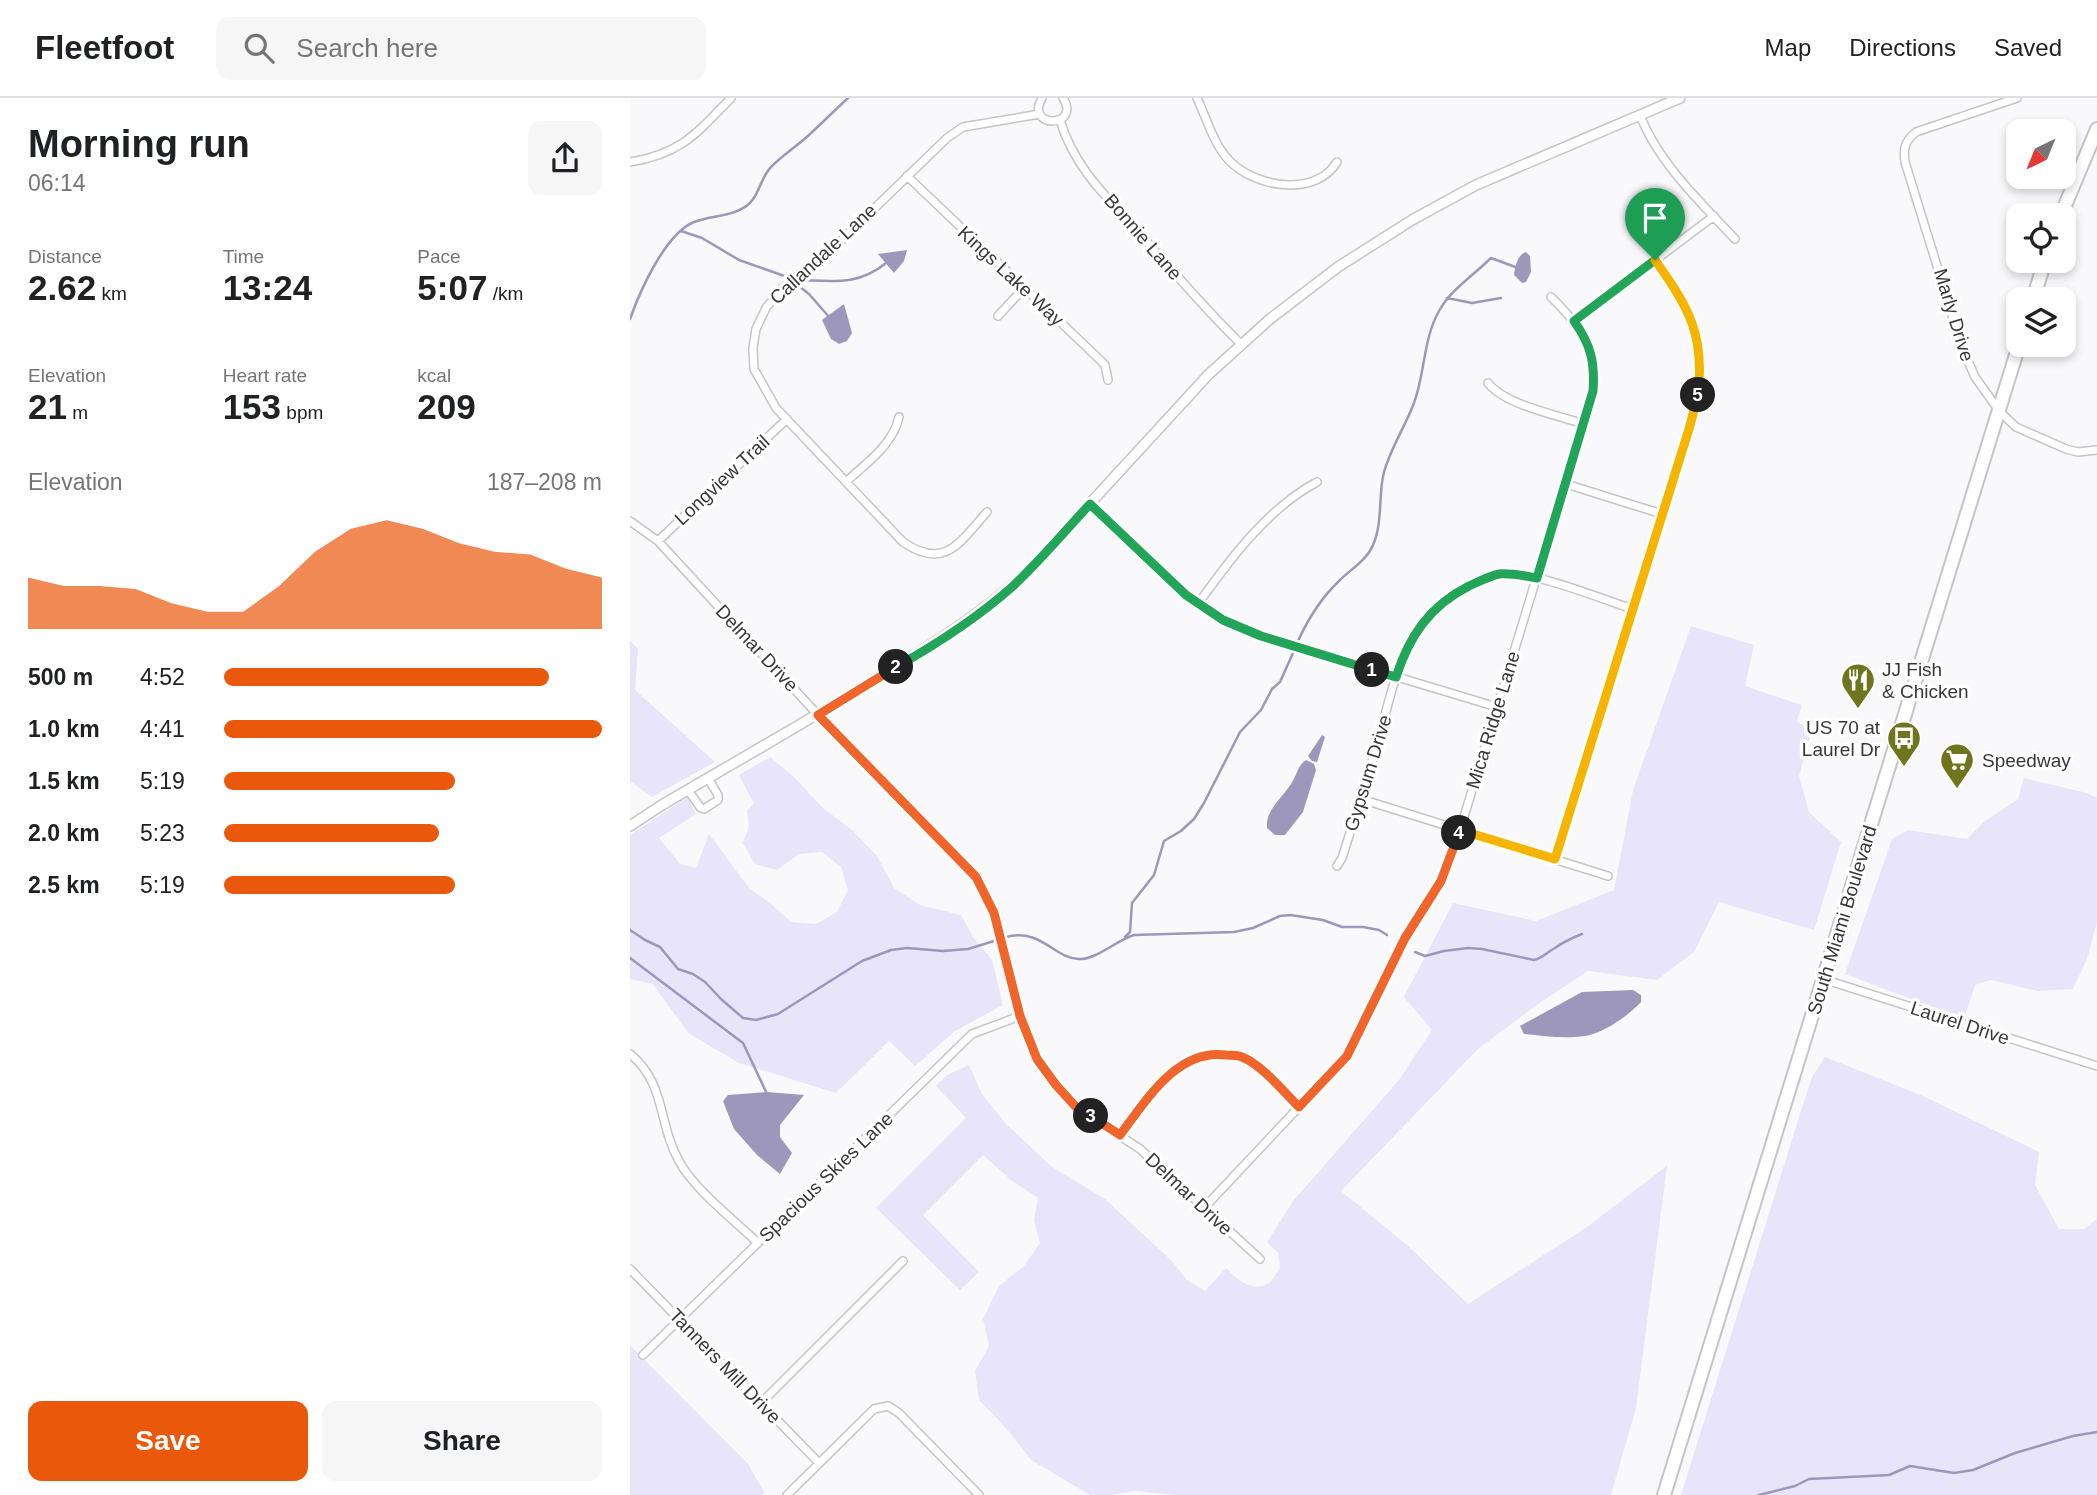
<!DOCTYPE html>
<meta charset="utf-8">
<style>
:root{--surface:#fff;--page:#f6f6f6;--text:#202124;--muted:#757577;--line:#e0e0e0;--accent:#ea580c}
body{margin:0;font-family:Helvetica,sans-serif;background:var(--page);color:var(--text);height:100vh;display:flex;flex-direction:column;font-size:26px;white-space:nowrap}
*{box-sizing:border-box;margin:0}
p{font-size:23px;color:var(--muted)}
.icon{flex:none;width:38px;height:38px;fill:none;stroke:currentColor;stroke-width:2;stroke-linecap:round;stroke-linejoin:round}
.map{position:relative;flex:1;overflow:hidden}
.panel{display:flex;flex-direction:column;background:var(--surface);width:630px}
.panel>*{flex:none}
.needle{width:46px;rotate:223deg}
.tools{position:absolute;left:1376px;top:21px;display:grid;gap:14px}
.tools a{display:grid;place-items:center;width:70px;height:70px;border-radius:14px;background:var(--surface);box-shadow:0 4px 10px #0003;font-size:35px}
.pin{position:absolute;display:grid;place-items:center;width:60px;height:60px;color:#fff;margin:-72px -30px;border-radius:50% 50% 50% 0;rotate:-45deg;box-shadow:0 0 7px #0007}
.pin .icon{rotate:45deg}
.km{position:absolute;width:35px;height:35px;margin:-18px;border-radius:50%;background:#222;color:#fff;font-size:19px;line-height:35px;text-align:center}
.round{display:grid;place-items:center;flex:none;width:74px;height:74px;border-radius:14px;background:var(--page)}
.summary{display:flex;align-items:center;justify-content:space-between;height:119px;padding:0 28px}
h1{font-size:38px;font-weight:600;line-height:52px}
.metrics{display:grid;grid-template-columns:repeat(3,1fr);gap:10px;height:119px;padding:7px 28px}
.metrics div{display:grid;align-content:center}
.metrics b{font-size:35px;font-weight:600}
.metrics small{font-size:19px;font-weight:400}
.metrics p{font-size:19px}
.chart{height:196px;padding:14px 28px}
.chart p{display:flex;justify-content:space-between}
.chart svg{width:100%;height:126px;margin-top:7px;fill:var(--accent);opacity:.7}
.primary-button{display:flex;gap:14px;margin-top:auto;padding:14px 28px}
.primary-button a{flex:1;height:80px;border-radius:14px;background:var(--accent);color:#fff;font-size:28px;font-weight:600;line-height:80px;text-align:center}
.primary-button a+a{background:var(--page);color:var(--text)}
ul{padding:0 28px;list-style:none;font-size:23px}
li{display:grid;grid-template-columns:112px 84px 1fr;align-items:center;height:52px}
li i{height:18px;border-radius:9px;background:var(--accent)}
header{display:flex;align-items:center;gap:42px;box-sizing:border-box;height:98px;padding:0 35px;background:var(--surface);border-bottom:2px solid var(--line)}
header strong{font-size:33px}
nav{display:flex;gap:38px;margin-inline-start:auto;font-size:24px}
.search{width:490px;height:63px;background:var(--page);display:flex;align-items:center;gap:18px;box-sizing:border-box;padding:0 24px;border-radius:14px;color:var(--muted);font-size:26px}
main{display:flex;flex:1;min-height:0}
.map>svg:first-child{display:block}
.green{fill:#e8e4fa}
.water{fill:#9d97bb}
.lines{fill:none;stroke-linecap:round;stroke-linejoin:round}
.stream{stroke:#9d97bb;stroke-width:2.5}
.minor-casing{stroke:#c5c4c8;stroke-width:10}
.tertiary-casing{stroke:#c5c4c8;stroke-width:12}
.trunk-casing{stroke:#c5c4c8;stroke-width:16}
.minor{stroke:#fff;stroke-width:7}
.tertiary{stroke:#fff;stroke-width:9}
.trunk{stroke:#fff;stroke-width:12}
.split-1-casing{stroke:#fff;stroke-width:14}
.split-2-casing{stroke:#fff;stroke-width:14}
.split-3-casing{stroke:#fff;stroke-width:14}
.split-4-casing{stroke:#fff;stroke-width:14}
.split-5-casing{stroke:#fff;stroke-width:14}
.split-6-casing{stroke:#fff;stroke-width:14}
.split-1{stroke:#22a559;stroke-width:9}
.split-2{stroke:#22a559;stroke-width:9}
.split-3{stroke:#f0652b;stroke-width:9}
.split-4{stroke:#f0652b;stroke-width:9}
.split-5{stroke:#f5b400;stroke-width:9}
.split-6{stroke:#f5b400;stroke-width:9}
.labels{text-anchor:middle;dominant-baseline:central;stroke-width:7;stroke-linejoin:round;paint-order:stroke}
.street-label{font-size:19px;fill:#383839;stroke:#fff}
.poi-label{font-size:19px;fill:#383839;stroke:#fff;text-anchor:start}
</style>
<header>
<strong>Fleetfoot</strong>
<div class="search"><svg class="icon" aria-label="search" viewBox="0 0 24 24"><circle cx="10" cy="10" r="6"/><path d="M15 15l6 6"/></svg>Search here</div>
<nav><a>Map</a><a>Directions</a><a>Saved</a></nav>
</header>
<main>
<section class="panel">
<div class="summary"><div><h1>Morning run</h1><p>06:14</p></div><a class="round"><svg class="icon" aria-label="share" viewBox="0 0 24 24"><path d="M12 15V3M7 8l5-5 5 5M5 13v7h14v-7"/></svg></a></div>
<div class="metrics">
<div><p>Distance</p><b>2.62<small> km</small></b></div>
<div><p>Time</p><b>13:24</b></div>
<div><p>Pace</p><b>5:07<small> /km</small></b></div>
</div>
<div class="metrics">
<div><p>Elevation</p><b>21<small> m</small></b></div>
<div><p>Heart rate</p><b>153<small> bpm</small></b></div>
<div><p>kcal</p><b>209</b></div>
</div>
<div class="chart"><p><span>Elevation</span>187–208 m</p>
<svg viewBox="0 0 160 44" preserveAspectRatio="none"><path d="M0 44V26L10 29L20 29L30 30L40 35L50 38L60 38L70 29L80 17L90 9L100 6L110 9L120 14L130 17L140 18L150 23L160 26V44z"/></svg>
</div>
<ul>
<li><b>500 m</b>4:52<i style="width:86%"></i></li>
<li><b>1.0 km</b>4:41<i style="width:100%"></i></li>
<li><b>1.5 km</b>5:19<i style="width:61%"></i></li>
<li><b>2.0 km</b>5:23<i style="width:57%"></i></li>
<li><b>2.5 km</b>5:19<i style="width:61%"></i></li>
</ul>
<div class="primary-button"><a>Save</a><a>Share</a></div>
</section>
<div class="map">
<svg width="1467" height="1397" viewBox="0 0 1467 1397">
<rect width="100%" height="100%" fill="#f9f9fc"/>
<!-- green -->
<path class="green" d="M1061,528L1124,547L1115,588L1172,607L1167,623L1181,635L1169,678L1179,714L1211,744L1184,832L1089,804L1064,854L1027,882L958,873L908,906L849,950L711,1093L778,1148L838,1206L957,1129L1037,1068L1006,1310L981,1397H546L505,1393L480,1397H460L401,1362L376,1330L349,1302L345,1273L359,1248L353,1221L369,1188L394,1168L410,1145L404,1123L408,1100L381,1082L353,1057L293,1117L349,1174L330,1192L246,1110L336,1020L306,988L317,977L339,967L352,996L376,1026L422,1069L475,1101L543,1164L557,1182L575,1193L596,1170C607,1181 623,1196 639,1185C643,1182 647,1174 650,1170L648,1155L637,1144L664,1102L769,982L802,932L774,899L823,805L906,823L984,792L1003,692Z
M0,542L8,551L5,592L85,664L22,699L0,683Z
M140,659L164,679L193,710L222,732L247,758L264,790L290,807L331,817L343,839L362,862L373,907L325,933L285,968L259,943L206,995L109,965L58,935L23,886L0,881V737L58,699L66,716L29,740L50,766L66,770L79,736L119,790L140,805L161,824L186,826L207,814L218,792L211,769L192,754L169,756L147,772L125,766L113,745L119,728L117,712L124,706L109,677Z
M1394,680L1457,695L1467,700V824L1457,861L1443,891L1407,893L1361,882L1345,887L1334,921L1215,876L1262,741L1278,732L1337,741L1354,724L1388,701Z
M1195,959L1293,998L1409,1054L1405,1087L1429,1131H1454L1467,1121V1397H1051L1171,1013L1182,979Z
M0,1247L118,1366L134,1394L132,1397H0Z"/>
<!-- water -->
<path class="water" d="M277,152L274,163L264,175L248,156Z
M896,154L900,158L901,174L896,184L892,185L884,177C885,169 887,157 896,154Z
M214,206L222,235L217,243L209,246L201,241L192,222Z
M692,637L695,639L687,664L682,663L678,658Z
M676,662L684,666L686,672L673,714L655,737H645L637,730C635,712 653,699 661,686C667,677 668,667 676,662Z
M1003,892L1011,897V904C998,918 974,935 955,938C935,941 914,938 894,936L890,928L952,894Z
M137,994L174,997L150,1027V1039L162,1055L150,1076L127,1057L104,1031L93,1003L98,997Z"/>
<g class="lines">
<!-- stream -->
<path class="stream" d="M51,133L72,140L109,162L163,181
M169,182C203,183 228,188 256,165
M165,185L179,196L200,220
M817,200L842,205L871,200
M0,221C10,193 35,136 64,124C82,117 105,119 120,105C130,95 131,78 142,68C153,57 167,48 179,37C192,25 205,12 218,0
M668,543C678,521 693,498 710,482C721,471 737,462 743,447C753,425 748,397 754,374C761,349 775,329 784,305C795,276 793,241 809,213C821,191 844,177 861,160L888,170
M0,832L15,842L30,849L48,871L63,876L75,884L91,901L113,920L126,922L148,916L232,863L261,852L277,850L313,853L338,851L364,843
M376,839C412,830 423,860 449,861C466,862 487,842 504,837L604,834L623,830L650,818L660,817L693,822L712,829H733L749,832L757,837
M495,839L500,834L502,805L524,777L534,743L551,733L564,721L574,705L610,634L631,612L642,591L650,584L663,555
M785,854L795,858L814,853L838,850L852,851L904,862C913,860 917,854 925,850C933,844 942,840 952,836
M0,860L113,945L138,998
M1129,1397L1165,1388L1179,1381L1259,1377L1280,1368L1324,1375L1343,1372L1385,1355L1443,1338L1467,1334"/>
<!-- minor casing -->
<g class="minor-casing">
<path id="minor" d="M412,0C394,31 452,30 433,0
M567,0C577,21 585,52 604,67C631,90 686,98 707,64
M1387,0L1286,34C1275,43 1273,50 1275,64L1332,249L1345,279L1370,314L1386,329L1436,351L1448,354L1467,352
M1010,17C1028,64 1071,105 1105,141
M430,22C445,72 479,101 513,139C544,175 576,212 611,246
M0,64C51,56 67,35 101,0
M277,78L466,258L475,267L478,282
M368,218L394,190
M944,223L1084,118
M858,285C875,307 927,317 954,326
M216,384C236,365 263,347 269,319
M936,386L1032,416
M460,406L556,497L593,522L631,538L867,609
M357,414C330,444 315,473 273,444L146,310L124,271L123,250L126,231L136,210L152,190L188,165L317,40L333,29L410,16
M0,423L28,443L188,617L346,779L364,815L390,918L407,961L426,987L446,1009L510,1051L630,1161
M28,443L157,321
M568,506C600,461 638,410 687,384
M58,692L70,709L74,711L88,702V697L78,680
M731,701L978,778
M925,761L1068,297C1075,235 1060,211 1025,162
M707,768L712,760C724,722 736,685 747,647C765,583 773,520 839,488C848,484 859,478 869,476C903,472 968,500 1003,511
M1193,881L1467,968
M0,956C36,985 28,1026 49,1063C63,1090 105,1123 128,1145
M490,1037C516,1003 547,950 596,957C601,957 607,957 612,959C632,966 654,994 669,1009
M573,1111L717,958L775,840L811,784L830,732L963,293C966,250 951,228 921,199
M0,1171L189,1365
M13,1257L342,936L390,918
M131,1305L273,1163
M157,1397L244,1311L258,1308L269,1315L349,1397"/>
</g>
<!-- tertiary casing -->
<g class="tertiary-casing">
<path id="tertiary" d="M0,728L32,707C105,664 178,623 249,579C301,547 352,516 397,474L579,276L640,221L708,169L782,122L846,87L1050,0"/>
</g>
<!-- trunk casing -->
<g class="trunk-casing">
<path id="trunk" d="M1431,117L1467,31
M1403,201L1415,163
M1034,1397L1389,247"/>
</g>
<!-- minor -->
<use href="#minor" class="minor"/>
<!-- tertiary -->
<use href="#tertiary" class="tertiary"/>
<!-- trunk -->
<use href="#trunk" class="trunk"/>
</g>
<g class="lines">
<!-- split-1 casing -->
<g class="split-1-casing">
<path id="split-1" d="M742,572L766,579C779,539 799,508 839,488C848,484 859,478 869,476C882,475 895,478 907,480L963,293C965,264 961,247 944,223L1025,162"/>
</g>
<!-- split-2 casing -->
<g class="split-2-casing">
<path id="split-2" d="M266,569C307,546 347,520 382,489C410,463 434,434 460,406L556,497L593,522L631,538L742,572"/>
</g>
<!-- split-3 casing -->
<g class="split-3-casing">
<path id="split-3" d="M266,569L188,617L346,779L364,815L390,918L407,961L426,987L446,1009L461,1018"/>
</g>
<!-- split-4 casing -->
<g class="split-4-casing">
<path id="split-4" d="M461,1018L490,1037C516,1003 547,950 596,957C601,957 607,957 612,959C632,967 654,994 669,1009L717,958L775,840L811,783L829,735"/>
</g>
<!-- split-5 casing -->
<g class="split-5-casing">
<path id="split-5" d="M829,735L830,732L925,761L1059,331L1068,297"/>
</g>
<!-- split-6 casing -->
<g class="split-6-casing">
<path id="split-6" d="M1025,162C1059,210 1075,237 1068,297"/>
</g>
<!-- split-1 -->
<use href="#split-1" class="split-1"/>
<!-- split-2 -->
<use href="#split-2" class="split-2"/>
<!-- split-3 -->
<use href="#split-3" class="split-3"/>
<!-- split-4 -->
<use href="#split-4" class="split-4"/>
<!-- split-5 -->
<use href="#split-5" class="split-5"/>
<!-- split-6 -->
<use href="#split-6" class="split-6"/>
</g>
<!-- icons -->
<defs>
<g id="restaurant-pin" transform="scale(1.75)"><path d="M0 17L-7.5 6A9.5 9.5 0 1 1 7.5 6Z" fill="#6f751d" stroke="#fff"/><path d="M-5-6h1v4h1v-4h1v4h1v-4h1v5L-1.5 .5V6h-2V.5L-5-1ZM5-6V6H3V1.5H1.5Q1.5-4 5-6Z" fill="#fff"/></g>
<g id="bus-pin" transform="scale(1.75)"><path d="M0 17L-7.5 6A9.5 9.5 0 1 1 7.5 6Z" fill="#6f751d" stroke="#fff"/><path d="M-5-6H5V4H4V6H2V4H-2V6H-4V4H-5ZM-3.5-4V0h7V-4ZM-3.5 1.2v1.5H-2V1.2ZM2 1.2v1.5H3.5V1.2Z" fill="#fff"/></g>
<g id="supermarket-pin" transform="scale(1.75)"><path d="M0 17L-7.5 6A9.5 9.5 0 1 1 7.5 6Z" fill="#6f751d" stroke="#fff"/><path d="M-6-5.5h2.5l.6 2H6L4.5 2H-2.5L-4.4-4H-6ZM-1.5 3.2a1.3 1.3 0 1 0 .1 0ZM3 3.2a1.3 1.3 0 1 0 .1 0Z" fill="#fff"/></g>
</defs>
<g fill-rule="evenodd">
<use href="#restaurant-pin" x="1228" y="582"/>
<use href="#bus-pin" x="1274" y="640"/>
<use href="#supermarket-pin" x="1327" y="662"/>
</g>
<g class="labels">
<!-- street labels -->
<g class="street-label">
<text transform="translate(513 139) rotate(49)">Bonnie Lane</text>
<text transform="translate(193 156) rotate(-43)">Callandale Lane</text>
<text transform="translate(381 178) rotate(43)">Kings Lake Way</text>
<text transform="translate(1324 217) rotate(73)">Marly Drive</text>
<text transform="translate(92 382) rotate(-43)">Longview Trail</text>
<text transform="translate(127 550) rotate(47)">Delmar Drive</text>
<text transform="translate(863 622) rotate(-73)">Mica Ridge Lane</text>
<text transform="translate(738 675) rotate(-73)">Gypsum Drive</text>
<text transform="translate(1212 822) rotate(-73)">South Miami Boulevard</text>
<text transform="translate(1330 925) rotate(18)">Laurel Drive</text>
<text transform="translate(196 1079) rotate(-44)">Spacious Skies Lane</text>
<text transform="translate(559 1096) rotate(43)">Delmar Drive</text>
<text transform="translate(95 1268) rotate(46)">Tanners Mill Drive</text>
</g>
<!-- poi labels -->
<g class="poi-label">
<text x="1252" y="571">JJ Fish<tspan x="1252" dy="22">&amp; Chicken</tspan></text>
<text x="1250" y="629" text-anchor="end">US 70 at<tspan x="1250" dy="22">Laurel Dr</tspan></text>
<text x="1352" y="662">Speedway</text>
</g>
</g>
</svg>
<div class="tools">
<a><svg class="needle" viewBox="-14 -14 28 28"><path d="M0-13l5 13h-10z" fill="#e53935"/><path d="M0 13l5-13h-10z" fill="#757577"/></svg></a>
<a><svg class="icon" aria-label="locate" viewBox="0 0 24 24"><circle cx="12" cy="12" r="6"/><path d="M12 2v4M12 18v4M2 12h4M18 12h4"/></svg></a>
<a><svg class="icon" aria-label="layers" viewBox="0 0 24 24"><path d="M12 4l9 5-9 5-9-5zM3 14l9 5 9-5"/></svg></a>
</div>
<div class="pin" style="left:1025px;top:162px;background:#1e9e55"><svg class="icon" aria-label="arrive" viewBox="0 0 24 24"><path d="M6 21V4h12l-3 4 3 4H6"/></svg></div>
<b class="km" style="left:742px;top:572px">1</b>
<b class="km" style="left:266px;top:569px">2</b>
<b class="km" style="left:461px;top:1018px">3</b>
<b class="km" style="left:829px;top:735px">4</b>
<b class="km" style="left:1068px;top:297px">5</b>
</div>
</main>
